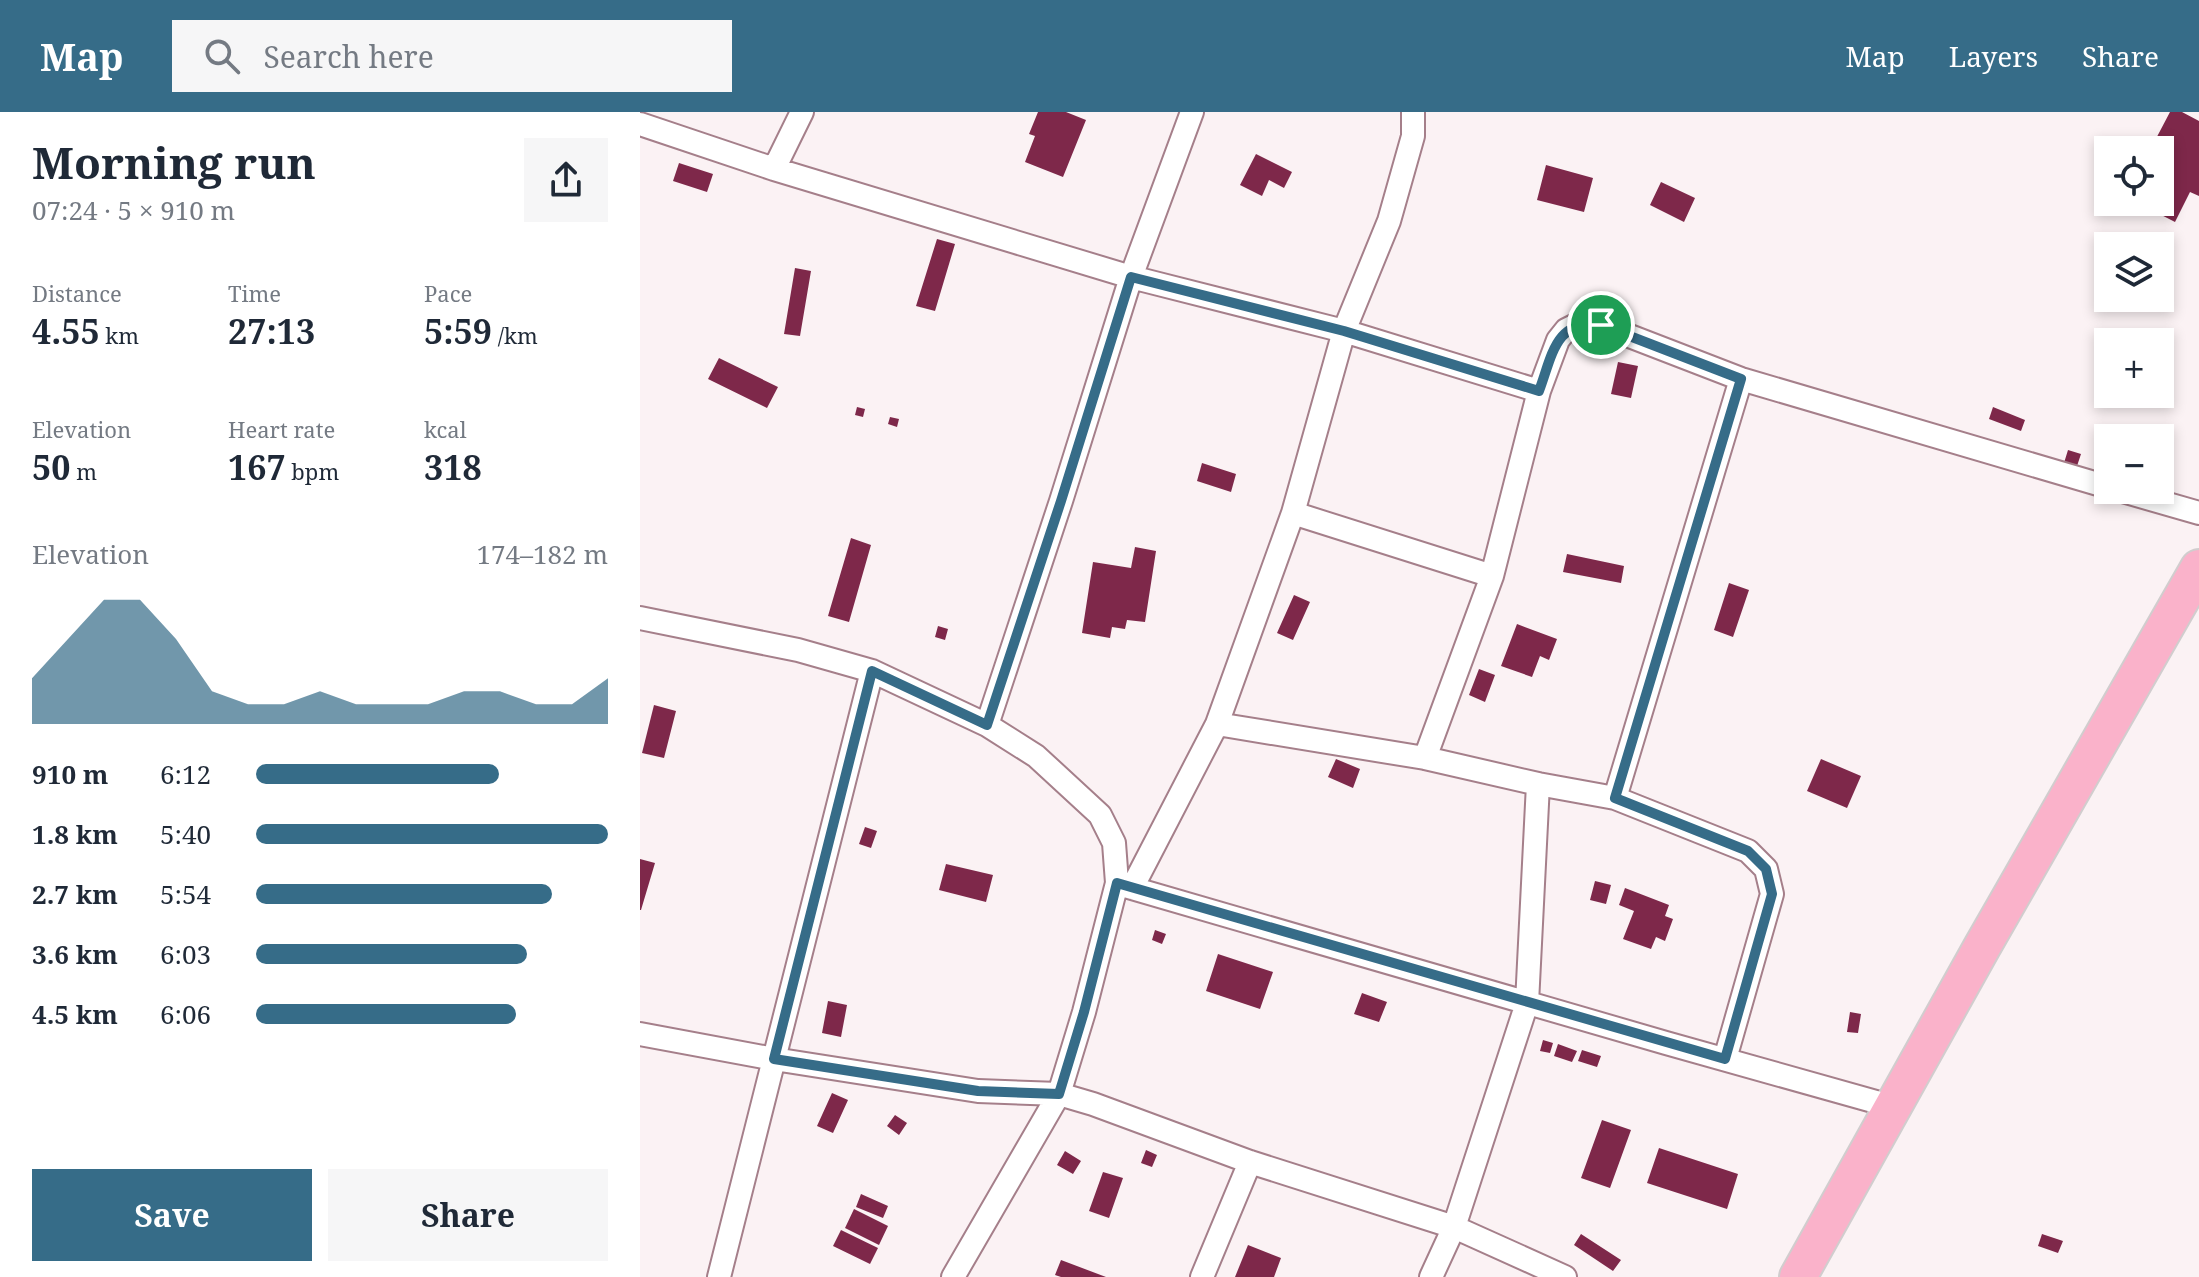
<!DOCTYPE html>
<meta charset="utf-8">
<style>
:root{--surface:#fff;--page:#f6f6f7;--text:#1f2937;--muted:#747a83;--accent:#366c88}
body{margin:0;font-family:"Noto Serif",serif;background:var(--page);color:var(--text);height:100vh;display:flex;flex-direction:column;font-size:30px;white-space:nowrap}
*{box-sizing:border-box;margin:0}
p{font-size:26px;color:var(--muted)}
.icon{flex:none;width:44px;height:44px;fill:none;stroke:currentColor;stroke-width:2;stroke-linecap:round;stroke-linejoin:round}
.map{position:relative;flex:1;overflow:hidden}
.side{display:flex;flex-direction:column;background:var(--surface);width:640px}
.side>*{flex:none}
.controls{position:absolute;left:1454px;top:24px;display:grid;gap:16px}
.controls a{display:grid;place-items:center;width:80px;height:80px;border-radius:0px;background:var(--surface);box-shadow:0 4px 12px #0003;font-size:40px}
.pin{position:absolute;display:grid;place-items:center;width:68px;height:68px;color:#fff;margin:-34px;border:4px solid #fff;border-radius:50%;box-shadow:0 2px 8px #0007}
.round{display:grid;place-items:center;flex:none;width:84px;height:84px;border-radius:0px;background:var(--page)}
.head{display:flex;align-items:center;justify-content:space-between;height:136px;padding:0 32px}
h1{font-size:44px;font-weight:700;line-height:60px}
.figures{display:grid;grid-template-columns:repeat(3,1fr);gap:12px;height:136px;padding:8px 32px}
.figures div{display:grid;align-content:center}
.figures b{font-size:34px;font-weight:700}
.figures small{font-size:22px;font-weight:400}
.figures p{font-size:22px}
.chart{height:224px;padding:16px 32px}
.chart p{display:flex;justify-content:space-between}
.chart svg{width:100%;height:144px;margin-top:8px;fill:var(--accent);opacity:.7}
.action{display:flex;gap:16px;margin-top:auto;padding:16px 32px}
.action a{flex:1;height:92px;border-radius:0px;background:var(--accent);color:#fff;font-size:32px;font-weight:700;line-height:92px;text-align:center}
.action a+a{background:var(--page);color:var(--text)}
ul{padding:0 32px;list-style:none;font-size:26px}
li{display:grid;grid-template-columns:128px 96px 1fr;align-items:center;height:60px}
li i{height:20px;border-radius:10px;background:var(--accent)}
header{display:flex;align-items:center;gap:48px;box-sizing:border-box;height:112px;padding:0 40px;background:var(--accent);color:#fff}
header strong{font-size:38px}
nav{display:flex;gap:44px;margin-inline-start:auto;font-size:28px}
.search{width:560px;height:72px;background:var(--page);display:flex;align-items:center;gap:20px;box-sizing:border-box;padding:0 28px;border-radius:0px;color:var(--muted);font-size:30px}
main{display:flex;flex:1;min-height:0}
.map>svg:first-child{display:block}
.building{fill:#7e284a}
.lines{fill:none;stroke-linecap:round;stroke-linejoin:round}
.street-casing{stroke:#a57f8a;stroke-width:26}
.primary-casing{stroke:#d1cdce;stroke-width:40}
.street{stroke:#fff;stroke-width:22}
.primary{stroke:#fab2ca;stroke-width:36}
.route-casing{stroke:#fff;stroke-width:16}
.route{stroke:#366c88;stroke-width:10}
</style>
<header>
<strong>Map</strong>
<div class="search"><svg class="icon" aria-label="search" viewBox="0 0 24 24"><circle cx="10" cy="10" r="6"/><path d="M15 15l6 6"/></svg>Search here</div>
<nav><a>Map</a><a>Layers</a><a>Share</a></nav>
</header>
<main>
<section class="side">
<div class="head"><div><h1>Morning run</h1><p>07:24 · 5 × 910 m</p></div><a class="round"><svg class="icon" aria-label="share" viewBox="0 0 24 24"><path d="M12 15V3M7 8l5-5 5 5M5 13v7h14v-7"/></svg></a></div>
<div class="figures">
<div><p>Distance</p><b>4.55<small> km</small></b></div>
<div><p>Time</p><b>27:13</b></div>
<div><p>Pace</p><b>5:59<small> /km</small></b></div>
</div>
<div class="figures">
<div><p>Elevation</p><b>50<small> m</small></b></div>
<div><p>Heart rate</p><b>167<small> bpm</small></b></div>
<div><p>kcal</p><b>318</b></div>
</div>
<div class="chart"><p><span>Elevation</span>174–182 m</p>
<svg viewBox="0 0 160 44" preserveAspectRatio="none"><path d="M0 44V30L10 18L20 6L30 6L40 18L50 34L60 38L70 38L80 34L90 38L100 38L110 38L120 34L130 34L140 38L150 38L160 30V44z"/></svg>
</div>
<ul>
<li><b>910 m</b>6:12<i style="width:69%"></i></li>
<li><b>1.8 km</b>5:40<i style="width:100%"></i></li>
<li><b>2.7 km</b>5:54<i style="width:84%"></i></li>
<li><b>3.6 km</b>6:03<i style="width:77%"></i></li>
<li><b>4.5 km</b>6:06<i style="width:74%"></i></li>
</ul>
<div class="action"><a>Save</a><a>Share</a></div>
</section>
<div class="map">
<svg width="1559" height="1165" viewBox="0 0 1559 1165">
<rect width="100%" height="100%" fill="#fbf2f4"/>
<!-- building -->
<path class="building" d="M398,0H426L446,8L423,65L385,50L395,24L389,22Z
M1530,0H1542L1559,9V84L1550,80L1535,110L1496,90H1520V38H1510Z
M616,42L652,60L644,76L629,68L622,84L600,73Z
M39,51L73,62L67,80L33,69Z
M906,53L953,66L944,100L897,88Z
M1021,70L1055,86L1044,110L1010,93Z
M297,127L315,132L295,199L276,194Z
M155,156L171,159L160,224L144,222Z
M79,246L138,275L127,296L68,267Z
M978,250L998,254L991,286L971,282Z
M217,295L225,297L223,305L215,303Z
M1353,295L1385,308L1381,319L1349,307Z
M250,305L259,307L257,315L248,312Z
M1428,338L1441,342L1437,354L1424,351Z
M562,351L596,362L591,380L557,369Z
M211,426L231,433L209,510L188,504Z
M495,435L516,439L505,510L487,508L485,517L472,515L470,526L442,521L453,450L491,456Z
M927,442L984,454L981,471L923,460Z
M1089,471L1109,478L1093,525L1074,518Z
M654,483L670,490L653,528L637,521Z
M877,512L917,527L909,548L900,544L892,565L861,554Z
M298,514L308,517L305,528L295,525Z
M839,557L855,563L845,590L829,583Z
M14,593L36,599L24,646L2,641Z
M696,647L720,657L713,676L688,665Z
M1181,647L1221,664L1207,696L1167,679Z
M225,715L237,719L231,736L219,732Z
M0,747L15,751L1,798H0Z
M306,752L353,763L346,790L299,778Z
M955,769L971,773L966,792L950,788Z
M985,776L1029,793L1025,804L1033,807L1025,829L1016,825L1011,837L983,827L994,799L979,793Z
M515,818L526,822L522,832L512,828Z
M578,842L633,860L620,897L566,879Z
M722,881L747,890L739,910L714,902Z
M188,889L207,893L201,925L182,921Z
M1210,900L1221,902L1218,921L1207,920Z
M903,928L913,931L910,941L900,939Z
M918,932L937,939L932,950L914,944Z
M942,938L961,944L957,955L938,949Z
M192,981L208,988L193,1021L177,1014Z
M255,1003L267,1011L259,1023L247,1014Z
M962,1008L991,1018L970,1076L941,1066Z
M1019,1036L1098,1062L1087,1097L1007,1071Z
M506,1038L517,1043L512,1055L501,1051Z
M425,1039L441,1049L433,1062L417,1053Z
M463,1060L483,1066L469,1106L449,1099Z
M221,1082L248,1094L243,1106L216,1095Z
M214,1097L248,1114L239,1133L205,1116Z
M201,1118L238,1136L230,1152L193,1134Z
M941,1122L981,1148L973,1159L934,1133Z
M1402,1122L1423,1129L1418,1141L1398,1134Z
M608,1133L641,1146L634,1165H595Z
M421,1148L466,1165H421L415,1163Z"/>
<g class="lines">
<!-- street casing -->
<g class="street-casing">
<path id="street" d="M0,12L134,57L491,165L704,219L899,279
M134,57L162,0
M1479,378L1559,401
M653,401L852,464
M0,506L158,538L232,559L347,613L396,644L460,703L474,731L477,771L444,900L419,982L453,992L610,1050L814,1115L925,1165
M577,612L785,646L898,672L975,686L1108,739L1126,757L1132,782L1085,947
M347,613L421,389L491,165L552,0
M785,646L852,464L899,279L918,228L926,218L938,212L961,213L1101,267L1468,375
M975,686L1101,267
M478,772L1026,931L1254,995
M492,776L577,612L653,401L704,219L749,109L773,24V0
M0,922L134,947L338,979L419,982L313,1165
M79,1165L232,559
M562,1165L610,1050
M791,1165L814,1115L887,891L898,672"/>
</g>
<!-- primary casing -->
<g class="primary-casing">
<path id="primary" d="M1158,1165L1342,835L1559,456"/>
</g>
<!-- street -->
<use href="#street" class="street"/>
<!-- primary -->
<use href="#primary" class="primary"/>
</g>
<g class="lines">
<!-- route casing -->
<g class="route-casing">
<path id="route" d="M491,165L704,219L899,279C912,245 915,206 961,213L1101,267L975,686L1108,739L1126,757L1132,782L1085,947L477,771L444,900L419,982L338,979L134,947L232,559L347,613L421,389Z"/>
</g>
<!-- route -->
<use href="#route" class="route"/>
</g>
</svg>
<div class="controls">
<a><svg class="icon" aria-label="locate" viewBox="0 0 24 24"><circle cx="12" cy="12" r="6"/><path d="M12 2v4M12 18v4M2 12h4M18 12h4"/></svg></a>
<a><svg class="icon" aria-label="layers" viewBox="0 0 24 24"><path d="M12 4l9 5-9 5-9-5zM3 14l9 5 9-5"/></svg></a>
<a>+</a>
<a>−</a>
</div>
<div class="pin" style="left:961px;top:213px;background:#1e9e55"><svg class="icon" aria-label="arrive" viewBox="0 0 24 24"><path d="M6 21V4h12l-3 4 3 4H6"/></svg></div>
</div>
</main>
